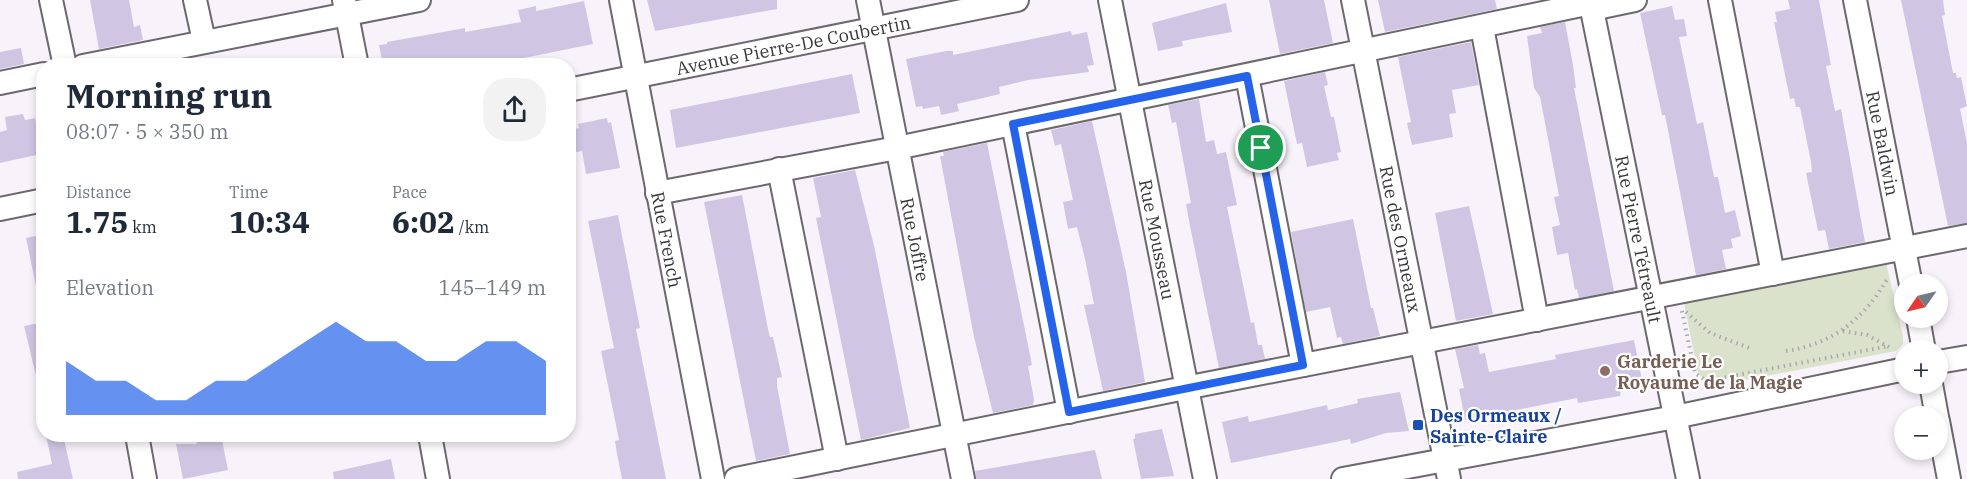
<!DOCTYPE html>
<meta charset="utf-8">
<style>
:root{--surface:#fff;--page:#f2f2f3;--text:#1f2937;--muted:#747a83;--accent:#2563eb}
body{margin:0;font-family:"IBM Plex Serif",serif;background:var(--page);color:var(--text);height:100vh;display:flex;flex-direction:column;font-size:22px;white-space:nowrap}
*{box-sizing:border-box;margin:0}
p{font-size:20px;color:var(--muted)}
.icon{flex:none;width:33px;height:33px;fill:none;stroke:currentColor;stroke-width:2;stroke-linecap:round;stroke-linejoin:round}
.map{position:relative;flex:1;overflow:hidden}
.panel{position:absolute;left:36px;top:58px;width:540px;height:384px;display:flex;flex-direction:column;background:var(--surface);border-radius:24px;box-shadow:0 3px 9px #0003}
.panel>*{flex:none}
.needle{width:39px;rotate:236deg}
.buttons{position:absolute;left:1894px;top:274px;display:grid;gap:12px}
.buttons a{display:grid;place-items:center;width:54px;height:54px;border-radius:50%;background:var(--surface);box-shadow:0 3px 9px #0003;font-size:30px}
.pin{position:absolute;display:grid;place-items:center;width:51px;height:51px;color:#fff;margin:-26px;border:3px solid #fff;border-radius:50%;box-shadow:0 2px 6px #0007}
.round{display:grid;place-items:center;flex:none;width:63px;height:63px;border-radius:24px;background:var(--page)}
.overview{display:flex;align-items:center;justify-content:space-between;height:102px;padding:0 30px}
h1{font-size:33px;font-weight:800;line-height:45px}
.figures{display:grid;grid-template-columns:repeat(3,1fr);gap:9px;height:102px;padding:6px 30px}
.figures div{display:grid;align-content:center}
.figures b{font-size:30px;font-weight:800}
.figures small{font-size:16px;font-weight:400}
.figures p{font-size:16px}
.chart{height:168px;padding:12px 30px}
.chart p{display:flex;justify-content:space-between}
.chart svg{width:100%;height:108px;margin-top:6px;fill:var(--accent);opacity:.7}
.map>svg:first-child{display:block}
.green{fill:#dbe2cc}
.building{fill:#d0c6e4}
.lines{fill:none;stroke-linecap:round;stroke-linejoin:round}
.minor-casing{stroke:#6c686d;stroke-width:26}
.path{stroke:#aca8ae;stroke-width:4;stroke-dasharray:1.5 4.5;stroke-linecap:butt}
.minor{stroke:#fff;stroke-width:22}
.route-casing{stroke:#fff;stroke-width:12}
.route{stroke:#2563eb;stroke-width:8}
.education-dot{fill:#8d6e63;stroke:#fff;stroke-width:2}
.transit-dot{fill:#1a4fb4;stroke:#fff;stroke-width:2}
.labels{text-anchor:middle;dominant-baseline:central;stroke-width:4.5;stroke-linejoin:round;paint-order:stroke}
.street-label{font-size:18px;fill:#39373a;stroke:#fff}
.education-label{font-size:18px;font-weight:bold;fill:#785e54;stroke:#fff;text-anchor:start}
.transit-label{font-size:18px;font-weight:bold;fill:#164399;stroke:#fff;text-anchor:start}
</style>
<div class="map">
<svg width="1967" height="479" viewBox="0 0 1967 479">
<rect width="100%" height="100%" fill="#f8f3fa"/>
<!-- green -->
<path class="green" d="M1885,258L1903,336V344L1896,351L1730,383L1729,377L1707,382L1698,373L1683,298Z"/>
<!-- building -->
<path class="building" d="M90,0H129L134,27L140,25L143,40L99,49Z
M647,0H777V9L655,31Z
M1269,0H1324L1333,43L1280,54Z
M1378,0H1495L1497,9L1385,32Z
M1788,0H1819L1831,65L1826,66L1835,111L1841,109L1865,242L1829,249L1825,230L1818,231L1806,173L1812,172L1811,162L1800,107H1796L1794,98L1790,99L1774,22H1777L1775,12L1790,9Z
M1901,0H1943L1945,15L1942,16L1953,73H1956L1957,78L1961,77L1967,106L1960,109L1967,143V223L1948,226Z
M584,1L593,44L485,66H383L379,45L387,44V42L465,28V32L510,24L521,22L518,10L536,6V11Z
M1226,3L1232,32L1182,41L1183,46L1158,51L1152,23Z
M1672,6L1675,20L1684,19L1687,36L1679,37L1697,124L1703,122L1714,177H1718L1725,213L1735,210L1741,236L1731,239L1733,248L1722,250L1726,269L1696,275L1665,115H1662L1640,13Z
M1565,22L1573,65L1576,88H1574L1614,291L1579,298L1577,289L1575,290L1568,253L1557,255L1552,227L1560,225L1554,197L1559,196L1540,97L1534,88L1527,36L1542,33L1540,27Z
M1071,31L1072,35L1087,32L1094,65L1087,66L1089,72L1028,80L999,87L1000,94L957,104L959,111L941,115L939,106L923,109L922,106L916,107L906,59L946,51H953V55Z
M1471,42L1479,85L1452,90L1456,113L1449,114L1453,137L1412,145L1407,123L1411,122L1398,57Z
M21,48L24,64L0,69V52Z
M1325,72L1328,85L1324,86L1331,117H1334L1341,152L1337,153L1339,160L1307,167L1302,143L1297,144L1284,81Z
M852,74L860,113L676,148L670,110Z
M1199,99L1206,142L1214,140L1217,154L1226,152L1237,205L1227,207L1251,323L1254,322L1258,345H1262L1265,359L1219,368L1190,226L1186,204L1191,203L1176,122L1172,123L1168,105Z
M23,114L25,120L35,118L41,154L0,163V132L7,130L5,117Z
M607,118L608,123L611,122L620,168L586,174L582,151L571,153L568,130L579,128L578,124Z
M1092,121L1126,272L1145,382L1103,391L1084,305L1094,304L1085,259L1077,227L1068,229L1063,202L1073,200L1061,144L1055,146L1051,130Z
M987,143L1032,365L1028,366L1034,400L1033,405L993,413L974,337L940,156H944L943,152Z
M855,170L875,250L910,428L861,440L816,218L821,217L813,178Z
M742,195L768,329L770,337H773L782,377L777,378V386L790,454L756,461L704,202Z
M1469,206L1493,314L1456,321L1435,213Z
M618,215L640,328L636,329L666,479H622L617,454L615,441L619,440L601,351L614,348L588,221Z
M1353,219L1371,308H1373L1380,336L1343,344L1341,337L1337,338L1330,307L1306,312L1291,232Z
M44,234V286H36L26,238Z
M44,322V379L37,380L24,326Z
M1634,340L1643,385L1621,390L1620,396L1578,403L1577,398L1465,420L1459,389L1464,388L1455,349L1478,345L1480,354L1485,353L1489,372L1556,359L1555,355Z
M1400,392L1409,431L1386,433L1351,444L1350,439L1231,463L1222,422L1248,416L1249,422L1327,405L1328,410L1358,403L1357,399Z
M1162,429L1174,476L1141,479L1133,439H1135V434Z
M46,435H63L73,479H18L17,472L52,464Z
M195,435H221L228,470L183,479L176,444H197Z
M1095,450L1102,479H976L975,471Z
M391,459L395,479H334L333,472Z"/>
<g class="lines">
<!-- minor casing -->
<g class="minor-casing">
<g id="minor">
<path d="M51,0L65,66"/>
<path d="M195,0L204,41"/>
<path d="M344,0L357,66"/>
<path id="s1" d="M621,0L713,479"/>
<path id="s2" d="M868,0L963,479"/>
<path id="s3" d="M1110,0L1205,479"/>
<path id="s4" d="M1353,0L1449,479"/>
<path id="s5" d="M1590,0L1688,479"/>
<path d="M1720,0L1773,274"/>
<path id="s6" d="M1855,0L1911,285"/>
<path d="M1592,9L1635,0"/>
<path d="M1482,27L1537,320"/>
<path d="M83,66L419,0"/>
<path d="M1247,76L1303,365"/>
<path d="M0,83L44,74"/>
<path id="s7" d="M568,90L1017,0"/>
<path d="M1013,124L1069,412"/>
<path d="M779,169L837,459"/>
<path d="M657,193L897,148L1591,3"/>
<path d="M0,209L44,200"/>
<path d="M1918,318L1924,351"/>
<path d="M1938,362L1967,357"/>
<path d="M1931,384L1937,417"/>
<path d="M1938,421L1949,479"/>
<path d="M137,435L145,479"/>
<path d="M430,435L438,479"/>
<path d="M736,479L1185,388L1967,236"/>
<path d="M1343,479L1675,417L1905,369"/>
</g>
</g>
<!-- path -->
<path class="path" d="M1682,311L1695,373L1706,381L1889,346
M1686,312L1710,333L1752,349
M1843,331L1867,335L1889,347
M1786,351C1833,344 1864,319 1888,278"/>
<!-- minor -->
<use href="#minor" class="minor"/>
</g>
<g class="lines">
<!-- route casing -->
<g class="route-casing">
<path id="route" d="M1247,76L1303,365L1069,412L1013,124Z"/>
</g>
<!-- route -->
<use href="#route" class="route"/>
</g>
<!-- markers -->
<circle class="education-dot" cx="1605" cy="371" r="6"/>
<rect class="transit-dot" x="1412" y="419" width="12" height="12" rx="3"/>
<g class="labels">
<!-- street labels -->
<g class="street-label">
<text stroke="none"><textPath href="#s7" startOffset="230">Avenue Pierre-De Coubertin</textPath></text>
<text stroke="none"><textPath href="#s6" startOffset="146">Rue Baldwin</textPath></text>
<text stroke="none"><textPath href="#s1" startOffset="244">Rue French</textPath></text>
<text stroke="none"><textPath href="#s2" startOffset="244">Rue Joffre</textPath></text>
<text stroke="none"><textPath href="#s3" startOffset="244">Rue Mousseau</textPath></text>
<text stroke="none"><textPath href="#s4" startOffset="244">Rue des Ormeaux</textPath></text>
<text stroke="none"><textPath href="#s5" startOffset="244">Rue Pierre Tétreault</textPath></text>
</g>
<!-- education labels -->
<g class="education-label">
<text x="1617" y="361">Garderie Le<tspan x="1617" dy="21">Royaume de la Magie</tspan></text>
</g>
<!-- transit labels -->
<g class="transit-label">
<text x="1430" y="415">Des Ormeaux /<tspan x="1430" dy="21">Sainte-Claire</tspan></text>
</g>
</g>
</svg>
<div class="buttons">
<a><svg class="needle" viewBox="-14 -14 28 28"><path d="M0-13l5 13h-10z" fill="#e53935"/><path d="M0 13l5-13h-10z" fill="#747a83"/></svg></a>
<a>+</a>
<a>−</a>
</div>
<div class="pin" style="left:1261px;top:148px;background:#1e9e55"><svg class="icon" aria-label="arrive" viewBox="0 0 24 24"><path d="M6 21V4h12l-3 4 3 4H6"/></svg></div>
<section class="panel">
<div class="overview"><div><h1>Morning run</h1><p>08:07 · 5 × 350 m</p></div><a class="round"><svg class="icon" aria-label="share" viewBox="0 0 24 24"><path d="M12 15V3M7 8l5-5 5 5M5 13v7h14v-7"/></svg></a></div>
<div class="figures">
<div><p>Distance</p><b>1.75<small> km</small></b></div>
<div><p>Time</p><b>10:34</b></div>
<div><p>Pace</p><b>6:02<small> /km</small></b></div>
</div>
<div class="chart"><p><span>Elevation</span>145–149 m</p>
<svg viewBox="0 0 160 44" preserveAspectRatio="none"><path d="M0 44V22L10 30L20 30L30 38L40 38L50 30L60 30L70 22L80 14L90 6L100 14L110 14L120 22L130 22L140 14L150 14L160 22V44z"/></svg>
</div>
</section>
</div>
